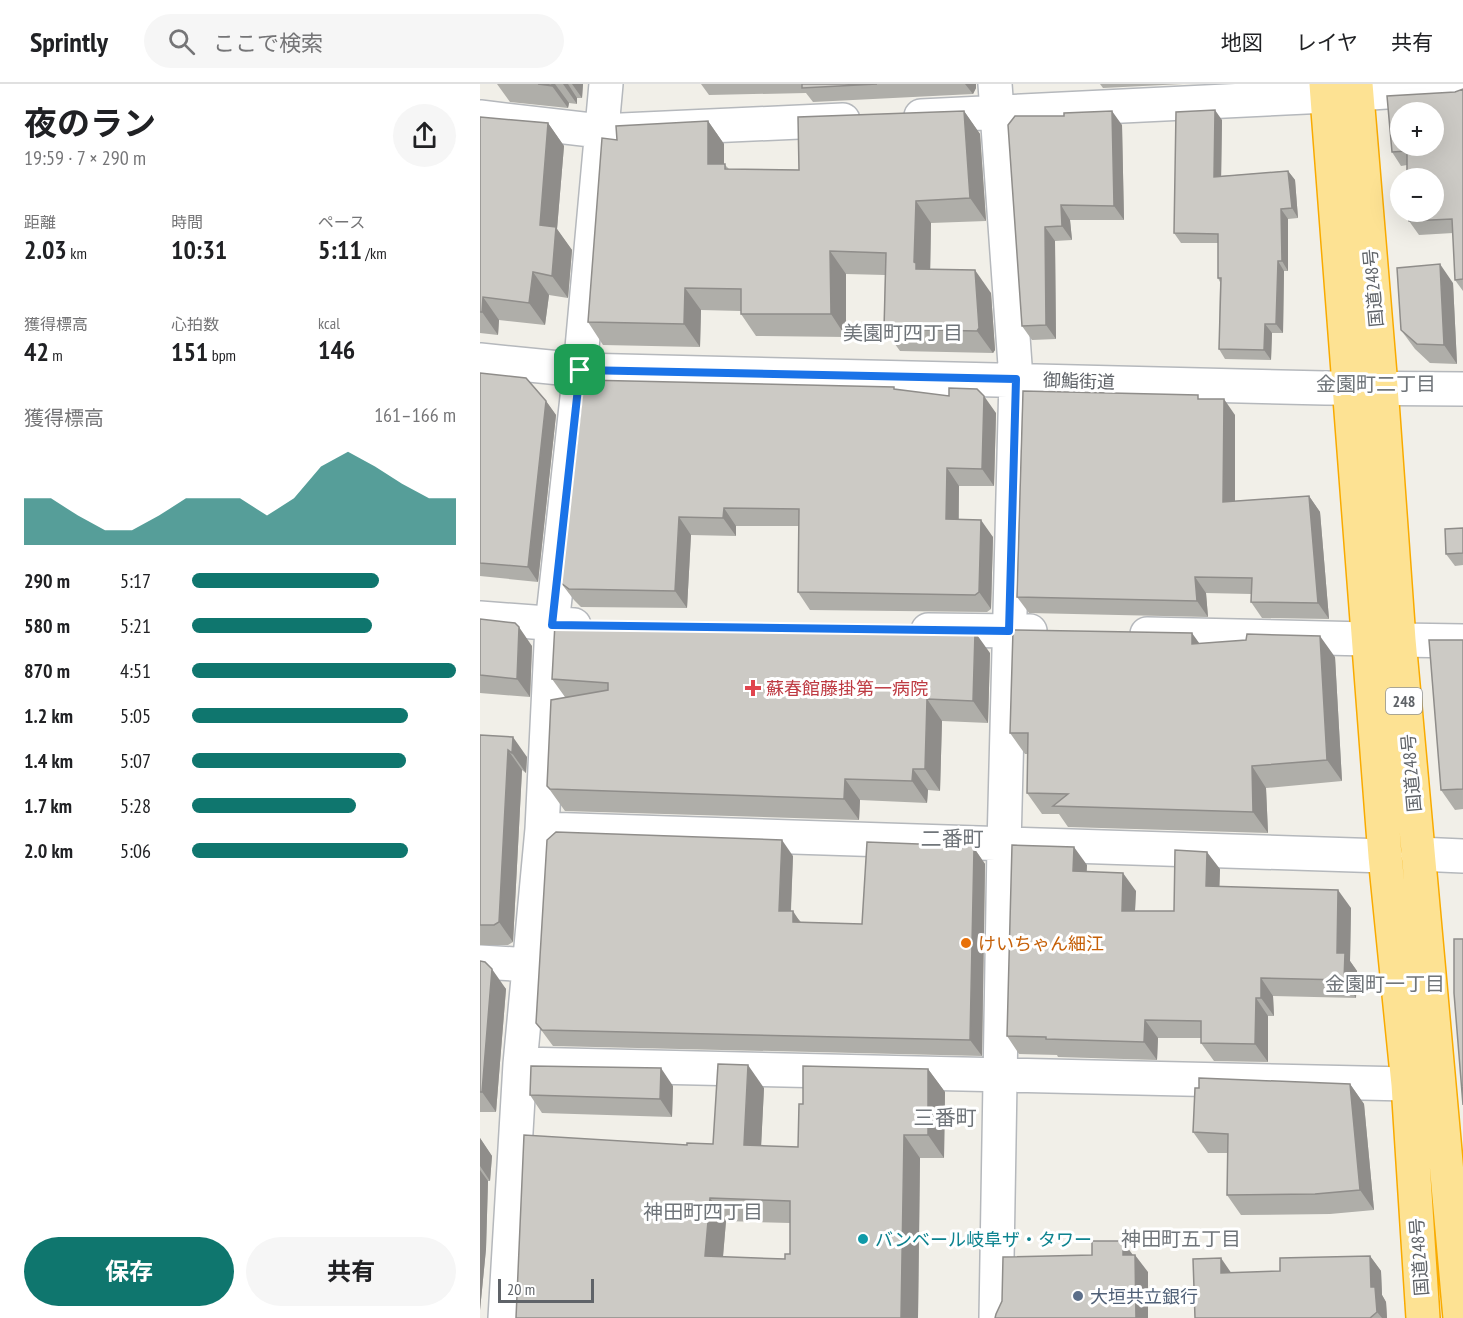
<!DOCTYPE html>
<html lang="ja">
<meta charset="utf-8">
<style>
:root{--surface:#fff;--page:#f6f6f6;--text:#202124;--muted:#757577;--line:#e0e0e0;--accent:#0f766e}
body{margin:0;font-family:"PT Sans Narrow","Noto Sans JP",sans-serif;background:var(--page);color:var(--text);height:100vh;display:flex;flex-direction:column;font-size:22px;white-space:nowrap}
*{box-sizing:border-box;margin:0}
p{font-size:20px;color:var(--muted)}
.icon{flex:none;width:33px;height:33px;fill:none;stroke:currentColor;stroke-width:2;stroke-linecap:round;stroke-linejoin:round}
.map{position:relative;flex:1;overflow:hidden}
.drawer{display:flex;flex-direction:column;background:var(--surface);width:480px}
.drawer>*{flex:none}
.buttons{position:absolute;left:910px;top:18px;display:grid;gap:12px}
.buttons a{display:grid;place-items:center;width:54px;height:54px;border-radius:50%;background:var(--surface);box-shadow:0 6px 24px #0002;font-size:30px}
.scale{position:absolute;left:18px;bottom:15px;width:96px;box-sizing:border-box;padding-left:6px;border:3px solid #5f6368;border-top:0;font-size:16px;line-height:21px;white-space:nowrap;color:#5f6368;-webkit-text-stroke:4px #fff;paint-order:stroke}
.pin{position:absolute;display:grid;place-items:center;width:51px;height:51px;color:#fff;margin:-26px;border-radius:12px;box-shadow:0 3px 9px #0006}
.round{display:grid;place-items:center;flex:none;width:63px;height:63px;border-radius:32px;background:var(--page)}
.headline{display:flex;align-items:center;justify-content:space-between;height:102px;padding:0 24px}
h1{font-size:33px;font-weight:700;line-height:45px}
.metrics{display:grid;grid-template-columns:repeat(3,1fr);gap:9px;height:102px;padding:6px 24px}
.metrics div{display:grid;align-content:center}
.metrics b{font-size:26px;font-weight:700}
.metrics small{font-size:16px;font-weight:400}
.metrics p{font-size:16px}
.chart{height:168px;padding:12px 24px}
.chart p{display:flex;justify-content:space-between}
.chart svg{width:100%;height:108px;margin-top:6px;fill:var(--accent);opacity:.7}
.action{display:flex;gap:12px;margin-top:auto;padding:12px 24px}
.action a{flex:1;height:69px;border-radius:36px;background:var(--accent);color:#fff;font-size:24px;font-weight:700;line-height:69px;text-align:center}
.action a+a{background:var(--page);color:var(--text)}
ul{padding:0 24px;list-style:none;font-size:20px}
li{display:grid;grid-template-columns:96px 72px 1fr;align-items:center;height:45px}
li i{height:15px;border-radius:8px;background:var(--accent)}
header{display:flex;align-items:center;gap:36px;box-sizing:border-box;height:84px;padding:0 30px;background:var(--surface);border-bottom:2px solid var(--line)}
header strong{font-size:28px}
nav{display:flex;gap:33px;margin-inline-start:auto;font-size:21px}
.search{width:420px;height:54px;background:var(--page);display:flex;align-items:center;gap:15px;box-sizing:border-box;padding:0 21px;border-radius:33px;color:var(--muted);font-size:22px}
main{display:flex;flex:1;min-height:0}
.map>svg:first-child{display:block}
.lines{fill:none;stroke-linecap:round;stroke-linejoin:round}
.minor-casing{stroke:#b5b8bc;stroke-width:36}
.highway-casing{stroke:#f9ab00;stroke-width:36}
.minor{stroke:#fff;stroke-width:33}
.highway{stroke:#fde293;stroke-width:33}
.wall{fill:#afaea9;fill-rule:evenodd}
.shaded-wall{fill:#8f8d8a}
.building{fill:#cccac5;stroke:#8f8d8a;stroke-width:1.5;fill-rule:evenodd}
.route-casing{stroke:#fff;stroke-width:12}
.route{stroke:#1a73e8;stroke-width:8}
.health-dot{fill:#e0444e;stroke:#fff;stroke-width:2}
.food-dot{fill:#e8710a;stroke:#fff;stroke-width:2}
.culture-dot{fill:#0f9aa8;stroke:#fff;stroke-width:2}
.service-dot{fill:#5c6f8a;stroke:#fff;stroke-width:2}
.labels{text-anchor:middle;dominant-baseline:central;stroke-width:6;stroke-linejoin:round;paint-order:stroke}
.shield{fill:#fff;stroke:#8f9295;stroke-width:1.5}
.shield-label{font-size:16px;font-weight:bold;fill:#5f6368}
.street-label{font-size:18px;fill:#5f6368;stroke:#fff}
.health-label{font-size:18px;fill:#be3a42;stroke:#fff;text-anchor:start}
.food-label{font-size:18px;fill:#c56008;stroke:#fff;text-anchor:start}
.culture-label{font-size:18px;fill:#0d838f;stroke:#fff;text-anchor:start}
.service-label{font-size:18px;fill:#4e5e75;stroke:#fff;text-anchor:start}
.neighbourhood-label{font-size:20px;fill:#70757a;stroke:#fff}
.quarter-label{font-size:21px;fill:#70757a;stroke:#fff}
</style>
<header>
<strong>Sprintly</strong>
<div class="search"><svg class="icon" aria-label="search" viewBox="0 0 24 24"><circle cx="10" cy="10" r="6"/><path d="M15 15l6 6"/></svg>ここで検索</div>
<nav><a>地図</a><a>レイヤ</a><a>共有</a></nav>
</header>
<main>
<section class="drawer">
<div class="headline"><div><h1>夜のラン</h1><p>19:59 · 7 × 290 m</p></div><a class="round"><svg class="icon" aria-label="share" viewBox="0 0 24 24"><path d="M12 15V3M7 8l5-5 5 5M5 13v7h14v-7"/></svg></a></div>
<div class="metrics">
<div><p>距離</p><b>2.03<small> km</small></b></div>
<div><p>時間</p><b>10:31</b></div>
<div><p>ペース</p><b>5:11<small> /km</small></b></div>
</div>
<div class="metrics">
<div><p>獲得標高</p><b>42<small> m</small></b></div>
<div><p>心拍数</p><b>151<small> bpm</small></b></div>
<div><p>kcal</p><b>146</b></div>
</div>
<div class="chart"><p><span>獲得標高</span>161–166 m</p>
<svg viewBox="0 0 160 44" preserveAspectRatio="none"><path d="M0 44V25L10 25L20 32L30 38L40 38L50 32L60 25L70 25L80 25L90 32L100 25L110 12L120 6L130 12L140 19L150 25L160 25V44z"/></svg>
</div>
<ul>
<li><b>290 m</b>5:17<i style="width:71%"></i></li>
<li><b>580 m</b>5:21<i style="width:68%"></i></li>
<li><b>870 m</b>4:51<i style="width:100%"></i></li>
<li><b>1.2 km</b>5:05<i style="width:82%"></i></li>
<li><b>1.4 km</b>5:07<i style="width:81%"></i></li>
<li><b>1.7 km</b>5:28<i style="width:62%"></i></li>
<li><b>2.0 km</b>5:06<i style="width:82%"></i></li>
</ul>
<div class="action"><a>保存</a><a>共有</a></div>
</section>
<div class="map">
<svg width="983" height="1234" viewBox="0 0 983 1234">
<rect width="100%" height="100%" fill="#f1efe8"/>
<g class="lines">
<!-- minor casing -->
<g class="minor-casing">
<path id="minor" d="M515,0L536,295L524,761L516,1234
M876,10L983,3
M441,32L847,12
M0,33L120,47L363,36
M0,276L100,286L845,304L983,305
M0,534L94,541
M448,546L550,547
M667,550L888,555
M919,556L983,557
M62,745L905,772
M938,770L983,772
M0,878L51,881
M40,980L928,1000
M25,1234L40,980L62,745L72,541L100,286L126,0"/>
</g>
<!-- highway casing -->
<g class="highway-casing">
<path id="highway" d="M846,0L905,772L928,1000L943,1234
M876,0L901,303L919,556L980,1234"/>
</g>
<!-- minor -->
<use href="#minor" class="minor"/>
<!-- highway -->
<use href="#highway" class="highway"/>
</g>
<!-- wall -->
<path class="wall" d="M17,0H103L102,14H97V20L89,19L88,24L30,18Z
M221,0H496V4L493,10L333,18L326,9L229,11Z
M620,0H703L623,4Z
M983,5V207L975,196L973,149L939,151L929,137L927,81L921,82L912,68L975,8Z
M484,27L500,50L506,137L451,139L450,186L511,209L515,266L513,269L420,267L404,245L405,191L366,190V253L276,252L261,230V227L221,226L220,263L123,261L108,238L137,56L228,37L244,60V80L249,85L319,86Z
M535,32L642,41L644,136H590L592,156L575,157L576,255L552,256L542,242Z
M0,33L68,39L84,62L77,145L92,166L88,214L69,211L65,241L19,236L18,251L0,249Z
M742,36L741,92L808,87L815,96L818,134L808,135V187H804L803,249H792L791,276L745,275L739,265L740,198L738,194V159H701L694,149Z
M973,199L977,280L950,279L935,265L921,246Z
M0,289L66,317L76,331L58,498L0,492Z
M416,306L516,329L514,402H479V435L513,453L511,525L507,528L330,526L318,508L319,442H256V452L211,451L207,524L101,523L94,516L81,499Z
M721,315L755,331V417L829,412L840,428L849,535L782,534L771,518V510L726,509L728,533L549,529L537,513Z
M983,444V481L975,482L966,470Z
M0,535L52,562L50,613L0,609Z
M983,556V725L975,726L961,706Z
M719,559L855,573L862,697L786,704L788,749L588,743L579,730H562L547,709L548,670H545L530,649Z
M510,569L508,639L462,637L460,707L448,706L447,719L380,716L379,736L85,727L67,702L85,613L72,595Z
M0,651L47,673L46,689L42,686L33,858L28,861H0Z
M494,764L505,780L502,972L73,962L56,939L313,772L311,827L321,838L382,840Z
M607,781L606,788L656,807L655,827H694L740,785L739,802L871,824L870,877L877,887L876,914L793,912L794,932H788V978L734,977L721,959V954H678L677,976L578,973L577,971L539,970L527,952Z
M0,877L26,905L16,1028H0Z
M448,985L465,1008L464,1074H440L438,1234H36L207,1061L233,1060L284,1004L281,1062L318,1063L323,1020ZM246,1137L310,1139V1170L305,1175L243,1173Z
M870,1000L884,1020L894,1126L850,1130L761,1131L747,1111L748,1069H728L713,1048Z
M193,1002L192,1033L62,1029L50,1011Z
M0,1054L12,1072L10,1097H8L6,1165L0,1226Z
M890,1172L901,1187L902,1211L906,1218L907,1234H715L751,1189L800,1187Z"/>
<!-- shaded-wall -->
<path class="shaded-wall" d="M72,0H75L89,19L88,24L72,2Z
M83,0H88L97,14V20Z
M92,0H103L102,14Z
M485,0H496V4L493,10Z
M735,26L742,36L741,102L734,93Z
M484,27L500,50L506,137L490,114Z
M632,27L642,41L644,136L634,122Z
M228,37L244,60V102L228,80Z
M68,39L84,62L77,145L92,166L88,214L72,192L60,141Z
M808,87L815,96L818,134L812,124Z
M436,117L451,139L450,198L436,185L434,178Z
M581,121L590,136L592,156L582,142Z
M801,125L808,135V187L802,177Z
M565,143L575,157L576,255L566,241Z
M350,167L366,190V253L351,230Z
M798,177L804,187L803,249L796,240Z
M960,180L973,199L977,280L964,261Z
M495,186L511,209L515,266L513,269L497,247Z
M53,188L69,211L65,241L49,219Z
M205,204L221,226L220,263L204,240Z
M3,213L19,236L18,251L2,228Z
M785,240L792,249L791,276L784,266Z
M504,312L516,329L514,402L502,385Z
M744,315L755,331V434L743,418Z
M66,317L76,331L58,498L48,483Z
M467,384L479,402L478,453L466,435Z
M829,412L840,428L849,535L838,519Z
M244,424L256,442V452L243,434Z
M199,433L211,451L207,524L195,507Z
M501,436L513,453L511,525L499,508Z
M715,493L726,509L728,533L717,517Z
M39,543L52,562L50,613L37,595Z
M495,548L510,569L508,639L493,617Z
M712,549L727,570L712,560Z
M840,552L855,573L862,697L847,676Z
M447,615L462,637L460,707L445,685Z
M33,653L47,673L46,689L32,669Z
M28,666L42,686L33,858L19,838Z
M772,682L786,704L788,749L773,728Z
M433,685L448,706L447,719L432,697Z
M365,695L380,716L379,736L364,715Z
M302,756L313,772L310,843L299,827Z
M594,763L607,781L606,805L593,787Z
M494,764L505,780L502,972L490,956Z
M727,768L740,785L739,820L726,802Z
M643,789L656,807L654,845L642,827Z
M858,806L871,824L870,877L877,887L876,914L864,896L857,869Z
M313,827L324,844L313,838Z
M12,885L26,905L16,1028L2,1008Z
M781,894L793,912L794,932L781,914Z
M776,914L788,932V978L775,960Z
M665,936L678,954L677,976L664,958Z
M268,981L284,1004L280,1084L264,1061Z
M181,984L193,1002L192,1033L180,1015Z
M448,985L465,1008L464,1074L448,1051Z
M870,1000L884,1020L894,1126L880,1106Z
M424,1051L440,1074L438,1234H421Z
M0,1054L12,1072L10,1097L0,1082Z
M0,1086L8,1097L6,1165L0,1226Z
M230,1114L246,1137L241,1195L225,1172Z
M643,1157L655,1174V1171L668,1188V1234H656L643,1171Z
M890,1172L901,1187L902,1211L906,1218L907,1234H902L897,1228L891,1203Z
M741,1174L752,1190L741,1189Z"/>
<!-- building -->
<path class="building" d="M58,0H72V2Z
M322,0H397L322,4Z
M983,5V195L975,196L972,135L929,137L928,128H954V94H927V67L912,68L907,12L975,8ZM921,28H954V62H921Z
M735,26L734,93L808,87L812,124L801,125L802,177H798L796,240H785L784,266L739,265L741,194H738V150L694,149L696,28Z
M484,27L490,114L436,117L434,178L436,179V185L495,186L499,244L497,247L404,245L406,169L350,167L351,230H261V205L205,204L204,240L108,238L122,54L137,56L136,42L228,37V80H245V85L319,86L318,33Z
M632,27L634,122L581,121L582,142L565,143L566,241L542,242L528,41L535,32H584V29Z
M0,33L68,39L60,141L76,143L72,192L53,188L49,219L3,213L2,228H0Z
M960,180L964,261L937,260L921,246L917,184Z
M0,289L46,294L66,317L48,483L0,479Z
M104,296L414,303V305L469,312V304L497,305L504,312L502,385L467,384L466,435L501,436L499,508L495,511L318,508L319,425L244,424L243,434L199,433L195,507L89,505L81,499Z
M543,307L718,311V315H744L743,418L829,412L838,519L771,518L772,494L715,493L717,517L537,513Z
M983,444V469L966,470L965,445Z
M0,535L35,539L39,543L37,595L0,591Z
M75,539L491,544L495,548L493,617L447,615L445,685H433L432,697L365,695L364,715L70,705L67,702L71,616L128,606V599L72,595Z
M533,546L712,549V560L766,556L767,550L840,552L847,676L772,682L773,728L573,722L588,710L547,709L548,649H530Z
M949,556H983V705L961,706Z
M0,651L33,653L32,669L28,666L19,838L14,841H0Z
M76,748L302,756L299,827H313V838L382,840L387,758L491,762L494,764L490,956L62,946L56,939L67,756Z
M532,761L594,763L593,787L643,789L642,827H694L695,766L727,768L726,802L858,806L857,869H865L864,896L781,894V914H776L775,960L721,959V937L665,936L664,958L566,955V953L527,952Z
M974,855H983V1021L974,909Z
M0,877L5,878L12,885L2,1008H0Z
M238,980L268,981L264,1061L318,1063L319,1020H323V982L448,985V1051H424L421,1234H36L44,1051L207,1061V1059L233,1060ZM230,1114L310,1117V1170H305V1175L225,1172Z
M51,982L181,984L180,1015L50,1011Z
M719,994L870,1000L880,1106L835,1110L747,1111L748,1050L713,1048L715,1004H719Z
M612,1157H643V1171H655L656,1234H515L516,1230L522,1217L523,1173L612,1171Z
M890,1172L891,1203H895L897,1228L890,1234H715L713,1175L741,1174V1189L800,1187V1174Z"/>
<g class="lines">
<!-- route casing -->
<g class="route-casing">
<path id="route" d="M100,286L536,295L529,547L72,541Z"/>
</g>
<!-- route -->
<use href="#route" class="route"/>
</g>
<!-- markers -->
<path class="health-dot" d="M270 595h6v6h6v6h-6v6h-6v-6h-6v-6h6z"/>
<circle class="food-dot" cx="486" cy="859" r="6"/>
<circle class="culture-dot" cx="383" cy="1155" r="6"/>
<circle class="service-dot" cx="598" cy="1212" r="6"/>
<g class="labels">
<!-- shield labels -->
<rect class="shield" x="906" y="604" width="36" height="26" rx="4.5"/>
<g class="shield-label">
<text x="924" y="617">248</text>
</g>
<!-- street labels -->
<g class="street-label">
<text transform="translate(893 204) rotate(-95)">国道248号</text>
<text transform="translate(599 297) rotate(2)">御鮨街道</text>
<text transform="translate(931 689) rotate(-95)">国道248号</text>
<text transform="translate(939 1173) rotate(-94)">国道248号</text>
</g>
<!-- health labels -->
<g class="health-label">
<text x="286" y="604">蘇春館藤掛第一病院</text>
</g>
<!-- food labels -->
<g class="food-label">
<text x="498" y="859">けいちゃん細江</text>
</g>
<!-- culture labels -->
<g class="culture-label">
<text x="395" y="1155">バンベール岐阜ザ・タワー</text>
</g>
<!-- service labels -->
<g class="service-label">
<text x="610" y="1212">大垣共立銀行</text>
</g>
<!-- neighbourhood labels -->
<g class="neighbourhood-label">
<text x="423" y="249">美園町四丁目</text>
<text x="896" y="300">金園町二丁目</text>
<text x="905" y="900">金園町一丁目</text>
<text x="223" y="1128">神田町四丁目</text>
<text x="701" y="1155">神田町五丁目</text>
</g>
<!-- quarter labels -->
<g class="quarter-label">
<text x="472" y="754">二番町</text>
<text x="465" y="1033">三番町</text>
</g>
</g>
</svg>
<div class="buttons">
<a>+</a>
<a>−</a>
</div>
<div class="scale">20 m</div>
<div class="pin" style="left:100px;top:286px;background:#1e9e55"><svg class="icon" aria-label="arrive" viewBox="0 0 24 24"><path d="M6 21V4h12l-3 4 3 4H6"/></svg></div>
</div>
</main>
